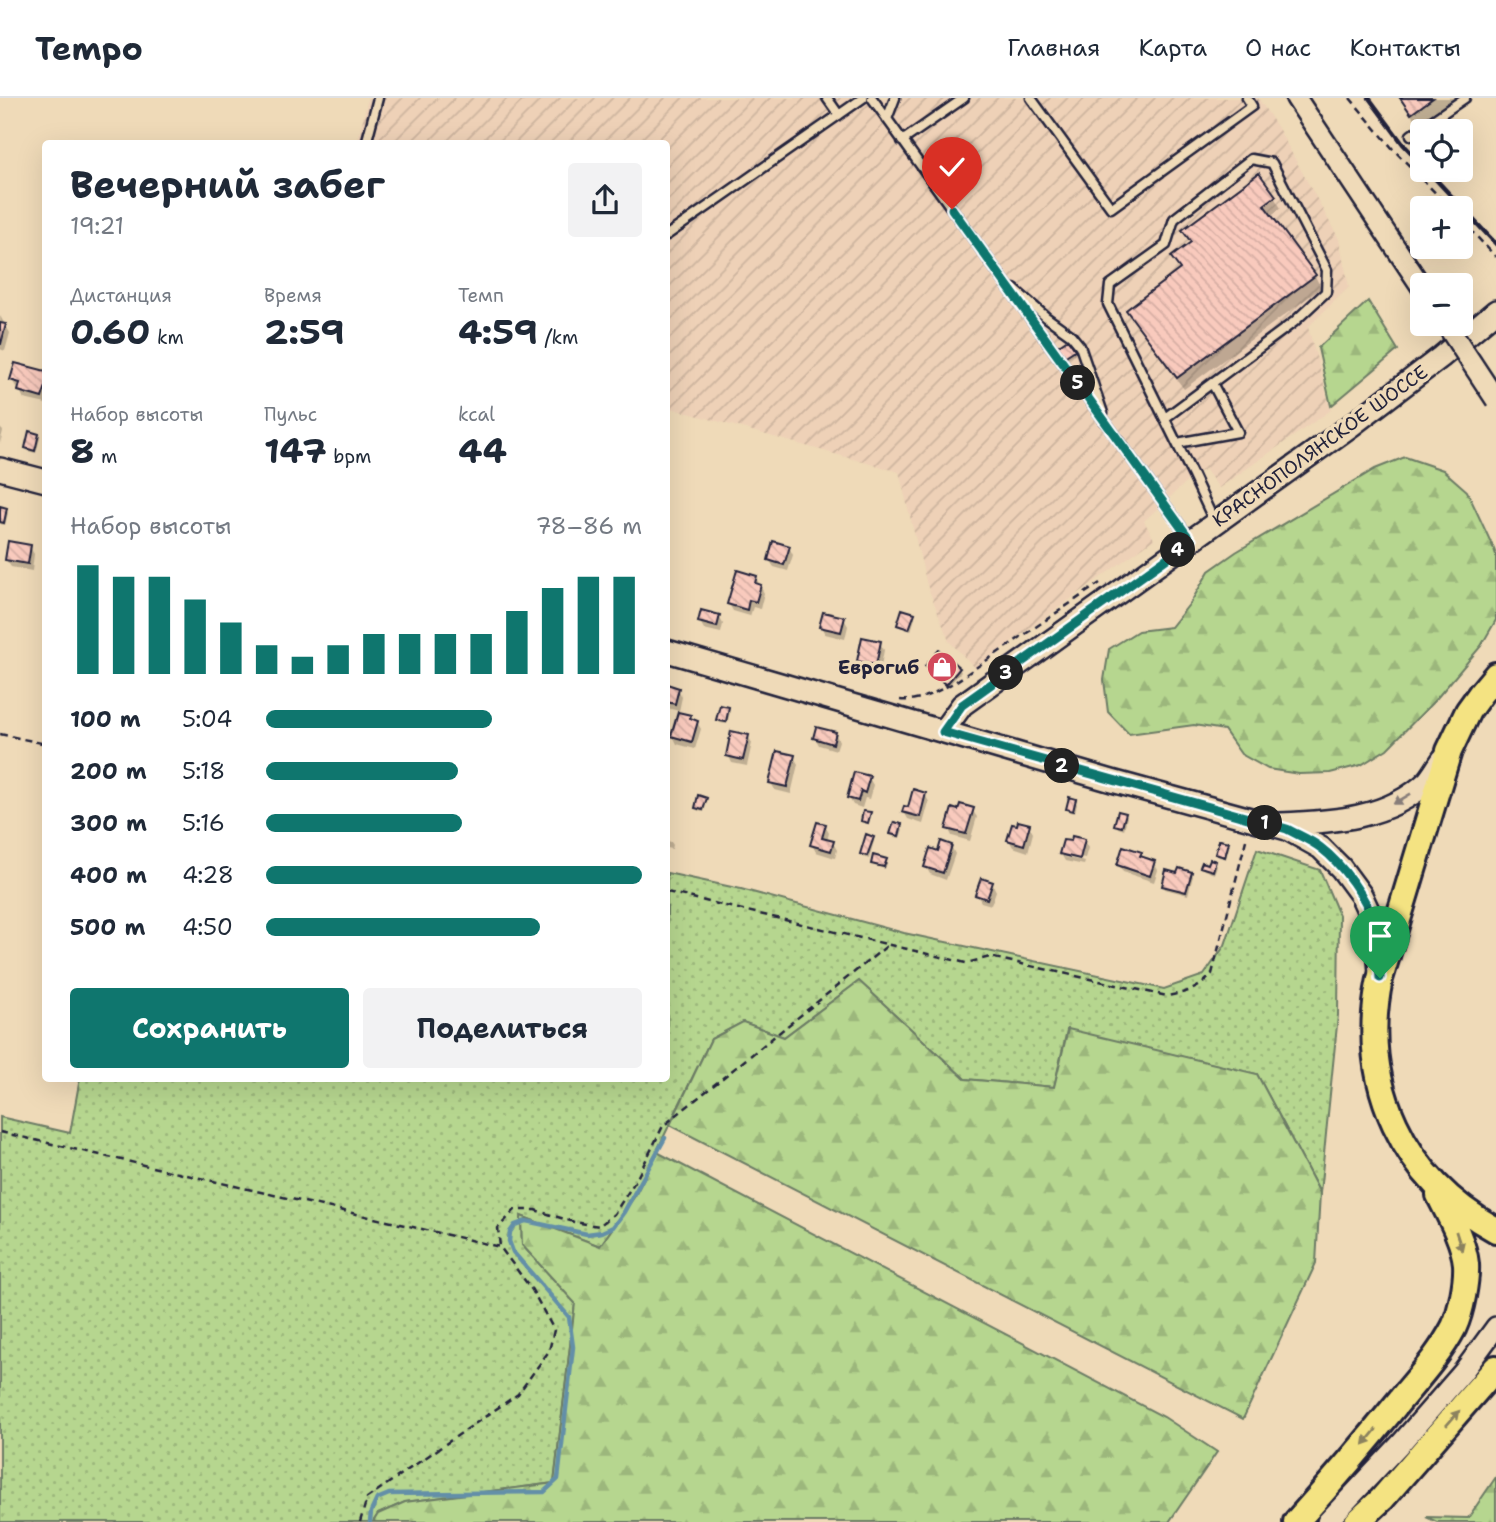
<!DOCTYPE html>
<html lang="ru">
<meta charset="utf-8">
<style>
:root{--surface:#fff;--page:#f2f2f3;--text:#1f2937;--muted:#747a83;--line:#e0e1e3;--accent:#0f766e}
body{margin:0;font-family:"Shantell Sans",sans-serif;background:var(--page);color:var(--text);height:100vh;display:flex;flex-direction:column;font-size:26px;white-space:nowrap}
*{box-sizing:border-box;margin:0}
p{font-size:23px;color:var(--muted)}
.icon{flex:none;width:38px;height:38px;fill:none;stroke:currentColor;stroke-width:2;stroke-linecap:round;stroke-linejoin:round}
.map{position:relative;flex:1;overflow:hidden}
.drawer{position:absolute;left:42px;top:42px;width:628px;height:942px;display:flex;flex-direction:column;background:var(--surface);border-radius:7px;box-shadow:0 7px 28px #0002}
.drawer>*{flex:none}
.tools{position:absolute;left:1410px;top:21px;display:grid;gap:14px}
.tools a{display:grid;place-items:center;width:63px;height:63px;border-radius:7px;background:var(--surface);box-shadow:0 7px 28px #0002;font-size:35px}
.pin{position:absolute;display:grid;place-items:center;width:60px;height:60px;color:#fff;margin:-72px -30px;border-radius:50% 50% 50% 0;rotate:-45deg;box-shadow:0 0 7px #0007}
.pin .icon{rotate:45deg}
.km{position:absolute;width:35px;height:35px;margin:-18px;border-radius:50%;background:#222;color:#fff;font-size:19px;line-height:35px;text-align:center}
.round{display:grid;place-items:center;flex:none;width:74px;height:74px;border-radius:7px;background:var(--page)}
.head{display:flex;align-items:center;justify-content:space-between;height:119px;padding:0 28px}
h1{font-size:38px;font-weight:700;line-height:52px}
.metrics{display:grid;grid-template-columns:repeat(3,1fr);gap:10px;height:119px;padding:7px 28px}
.metrics div{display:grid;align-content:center}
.metrics b{font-size:35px;font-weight:700}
.metrics small{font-size:19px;font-weight:400}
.metrics p{font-size:19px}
.chart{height:196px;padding:14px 28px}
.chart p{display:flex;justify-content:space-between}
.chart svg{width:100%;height:126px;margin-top:7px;stroke:var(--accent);stroke-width:6}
.button{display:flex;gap:14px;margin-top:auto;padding:14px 28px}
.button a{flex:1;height:80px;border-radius:7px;background:var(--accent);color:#fff;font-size:28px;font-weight:700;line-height:80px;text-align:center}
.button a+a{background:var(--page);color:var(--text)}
ul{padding:0 28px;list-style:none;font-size:23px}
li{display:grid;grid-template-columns:112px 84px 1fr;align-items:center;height:52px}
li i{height:18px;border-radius:9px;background:var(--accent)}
header{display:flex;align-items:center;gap:42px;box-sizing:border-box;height:98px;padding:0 35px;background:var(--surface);border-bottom:2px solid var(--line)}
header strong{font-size:33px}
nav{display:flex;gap:38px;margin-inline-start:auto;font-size:24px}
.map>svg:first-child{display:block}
.industrial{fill:url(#industrial-furrows)}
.grass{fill:url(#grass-dots);stroke:#6c7c65;stroke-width:2}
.forest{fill:url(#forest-firs);stroke:#6c7c65;stroke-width:2}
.shadow{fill:#0003}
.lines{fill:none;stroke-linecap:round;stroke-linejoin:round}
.stream{stroke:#638fa8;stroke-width:4.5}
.building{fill:url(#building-back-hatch);stroke:#22223b;stroke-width:2}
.service-casing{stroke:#22223b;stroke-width:13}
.tertiary-casing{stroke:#22223b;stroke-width:24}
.secondary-casing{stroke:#22223b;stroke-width:26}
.primary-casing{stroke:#22223b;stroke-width:30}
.path{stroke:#22223b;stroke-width:2.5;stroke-dasharray:7 5;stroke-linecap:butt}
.service{stroke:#efdab8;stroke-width:8}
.tertiary{stroke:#efdab8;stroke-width:19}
.secondary{stroke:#efdab8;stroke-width:21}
.primary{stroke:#f4e382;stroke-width:24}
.rail{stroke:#22223b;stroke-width:4.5}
.tertiary-bridge-casing{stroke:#22223b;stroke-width:24;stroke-linecap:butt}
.tertiary-bridge{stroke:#efdab8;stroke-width:19}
.oneway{fill:#887e7a}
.oneway2{fill:#8b825e}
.route-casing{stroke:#fff;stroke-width:14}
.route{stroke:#0f766e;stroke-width:9}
.labels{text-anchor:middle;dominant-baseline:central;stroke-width:7;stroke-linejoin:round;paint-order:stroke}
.street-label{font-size:19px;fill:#22223b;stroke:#efdab8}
.poi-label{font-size:19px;font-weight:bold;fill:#22223b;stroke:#efdab8;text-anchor:end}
</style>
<header>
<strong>Tempo</strong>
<nav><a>Главная</a><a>Карта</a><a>О нас</a><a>Контакты</a></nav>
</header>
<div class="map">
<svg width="1496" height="1424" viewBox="0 0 1496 1424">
<defs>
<pattern id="industrial-furrows" width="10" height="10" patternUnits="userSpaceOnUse" patternTransform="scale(1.75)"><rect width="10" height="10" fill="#eed1b7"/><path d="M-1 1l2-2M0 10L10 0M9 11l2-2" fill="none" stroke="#ccb39e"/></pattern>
<pattern id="grass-dots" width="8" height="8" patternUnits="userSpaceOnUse" patternTransform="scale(1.75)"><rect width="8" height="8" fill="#b6d68f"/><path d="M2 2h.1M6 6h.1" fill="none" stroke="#9cb77c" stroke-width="1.8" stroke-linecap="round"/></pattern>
<pattern id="forest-firs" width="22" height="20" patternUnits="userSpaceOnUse" patternTransform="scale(1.75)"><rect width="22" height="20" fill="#b6d68f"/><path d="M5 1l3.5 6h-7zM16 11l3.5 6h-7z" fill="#9cb77c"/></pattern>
<pattern id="building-back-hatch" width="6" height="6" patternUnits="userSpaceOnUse" patternTransform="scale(1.75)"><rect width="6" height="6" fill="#f9cabd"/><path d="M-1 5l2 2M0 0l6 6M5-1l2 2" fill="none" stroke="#d5ada3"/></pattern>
</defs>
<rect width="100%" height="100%" fill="#efdab8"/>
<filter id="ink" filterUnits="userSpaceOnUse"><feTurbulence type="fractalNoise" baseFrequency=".0143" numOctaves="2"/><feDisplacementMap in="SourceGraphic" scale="14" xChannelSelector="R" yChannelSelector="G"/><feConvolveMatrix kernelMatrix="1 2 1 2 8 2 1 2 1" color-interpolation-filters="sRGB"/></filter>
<g filter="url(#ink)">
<!-- industrial -->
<path class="industrial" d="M368,0H1258L1278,30L1339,141L1349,189L1308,229L1331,312L1219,390L1205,371L1193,378L1144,423L1154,441L975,570L949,543L927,487L899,374L667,309V46H357Z"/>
<!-- grass -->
<path class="grass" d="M1257,751L1320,772L1339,817L1338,917L1320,1095L1257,976L1067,932L1054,989L965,981L859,883L784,939L743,924L711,941L635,1098L600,1148L521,1118L522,1147L575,1205L554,1385L405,1404L378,1416L373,1424H0V1019L70,1035L80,980H667V775L741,791L904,835L1164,891L1204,877L1225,847Z"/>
<!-- forest -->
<path class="forest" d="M1368,203L1398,252L1331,308L1318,250Z
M1405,359L1443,372L1467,393L1494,451L1496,457V522L1481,548L1437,600L1387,651L1361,667L1330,675L1299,676L1268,671L1241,656L1224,632L1194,627L1129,636L1108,614L1104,582L1109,551L1138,533L1171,529L1191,504L1209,473L1236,454L1375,371Z
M859,883L965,981L1054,989L1068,931L1257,976L1320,1095L1316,1165L1243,1321L670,1027L711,941L743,924L784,939Z
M657,1054L1164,1319L1217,1354L1169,1424H373L378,1416L405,1404L554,1385L575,1205L522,1147L521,1118L600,1148L635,1098Z
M1496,1379V1424H1437L1426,1419L1468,1420Z"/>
<!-- shadow -->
<path class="shadow" d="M1399,0H1463L1421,30Z
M1274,99L1281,110L1270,118L1315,178L1321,190L1184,291L1134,224L1128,212L1181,173L1192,146L1184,133Z
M0,218L10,235L5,253L0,251Z
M1067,243L1075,255L1066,261L1059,249Z
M46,274V306L24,301L20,293L21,290L16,289L12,282Z
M0,330L3,333L0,346Z
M38,337L40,340L36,355L28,353L26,350Z
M0,410L6,412L8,415L5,427L0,426Z
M30,449L34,456L32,473L11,469L6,462Z
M789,449L793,457L788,473L774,469L769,462Z
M756,480L764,495L760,511L753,509L750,518L733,513L729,506Z
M913,517L915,520L911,533L901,529L899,526Z
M719,518L723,526L721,535L704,531L700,524Z
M844,521L848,528L845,541L825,536L821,529Z
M880,545L884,552L880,573L863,570L859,562Z
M927,569L959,571L961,574L948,588Z
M667,588L678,591L682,599L679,613L667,610Z
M728,611L730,614L727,626L720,625L718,622Z
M690,619L692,623L697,624L701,631L695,651L677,646L673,638Z
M835,635L839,643L836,652L819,647L815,640Z
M748,638L752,645L747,668L732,665L728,657Z
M794,659L798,666L791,696L775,692L771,685Z
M869,680L873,687L869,701L865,700L862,710L853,707L849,700Z
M925,696L929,704L923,726L908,721L904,714L910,711Z
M706,701L707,704L704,714L698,713L697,710Z
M1075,703L1077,706L1075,715L1069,714L1068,710Z
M972,712L977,719L970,743L952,738L948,730Z
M1125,716L1127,719L1124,732L1118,730L1116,727Z
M825,728L829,735L827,743L833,745L837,752L835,760L816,754L812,747Z
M901,728L903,731L900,740L894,739L892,736Z
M1029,728L1033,735L1028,754L1013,749L1009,742Z
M873,740L874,743L869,761L863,759L862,756Z
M667,743L671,744L673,747L672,751L667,750Z
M1084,743L1088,750L1085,760L1064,755V759L1085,764L1084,767L1065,763L1061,756Z
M1228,746L1229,749L1226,761L1219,759L1217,756Z
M951,748L955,756L946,782L930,776L926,769L939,755Z
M1140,756L1143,761L1154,765L1158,772L1154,784L1123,774L1119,767Z
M885,762L887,765L885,771L875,768L873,765Z
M1215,765L1217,768L1214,776L1204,772L1202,769L1209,768Z
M1191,775L1193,778L1188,797L1165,791L1164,788L1179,778Z
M992,785L996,793L991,807L981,804L977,797Z"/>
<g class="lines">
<!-- stream -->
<path class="stream" d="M370,1424L371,1414L377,1401L389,1396L544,1394L558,1381L573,1249L569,1219L513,1154L509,1143L510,1134L515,1127L526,1123L587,1136L602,1134L613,1129L624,1114L665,1040"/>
</g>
<!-- building -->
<path class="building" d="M1400,0H1433L1411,16Z
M1259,75L1276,98L1264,107L1316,177L1177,280L1126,212L1180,171L1171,159L1191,144L1182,132Z
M0,225L6,226L1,246H0Z
M1068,241L1075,252L1064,259L1056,249Z
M15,265L46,273V288L42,300L18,293L20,285L10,282Z
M29,333L39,336L35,353L25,350Z
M0,408L7,410L4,425L0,424Z
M8,443L31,447L28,466L5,462Z
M773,443L790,448L784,467L768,462Z
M737,472L757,478L755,485L761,487L756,504L749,502L747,512L727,506Z
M902,511L915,515L909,531L897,527Z
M701,512L720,517L717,529L698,524Z
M823,514L845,519L841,534L819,529Z
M862,539L881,543L876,567L857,563Z
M939,552L960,570L946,587L925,568Z
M667,586L679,590L675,606L667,604Z
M720,607L729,609L726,624L716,622Z
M678,614L691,617L690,620L698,623L692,644L671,638Z
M816,629L836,634L833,646L813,640Z
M731,633L749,637L743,662L726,658Z
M777,653L795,657L787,689L769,685Z
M854,674L870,678L865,695L861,693L858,703L847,700Z
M913,691L926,695L920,719L902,714L904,708L908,709Z
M698,697L707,700L703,712L695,710Z
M1069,699L1076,701L1073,713L1066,711Z
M960,706L974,710L966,736L946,731L952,710L958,712Z
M863,713L871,714L868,725L861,723Z
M1118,713L1126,715L1122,729L1114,727Z
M1018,723L1030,726L1024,747L1007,742L1012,726L1017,727Z
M817,724L826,726L822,740L834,743L831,753L810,747Z
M894,724L902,726L899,738L890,736Z
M866,736L874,739L867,758L860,756Z
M1072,738L1085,741L1080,761L1059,756L1063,742L1071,743Z
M1219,742L1229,744L1225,759L1215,756Z
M941,743L952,747L943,775L924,769L930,750L938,753Z
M1123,748L1142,754L1140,758L1155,763L1150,778L1117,767Z
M873,757L887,761L884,769L871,766Z
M1210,761L1216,763L1213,773L1200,769L1202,764L1208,766Z
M1179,770L1192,774L1186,794L1162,788L1166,772L1177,775Z
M981,780L993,784L987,801L975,797Z"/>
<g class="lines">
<!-- service casing -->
<g class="service-casing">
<path id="service" d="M827,0L839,17
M872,0L1189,440
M1031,0L1111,110L1252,8L1247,0
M887,21L895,0
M1411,37L1465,0
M902,43L964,0
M366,46L378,0
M667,137L863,0
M1014,191L1046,219L1071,237L1080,248L1103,315
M1165,320L1294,224L1326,194L1327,172L1272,65L1251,61L1174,121L1166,147L1110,187L1108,206L1193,378L1214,423
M1177,345L1238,334L1212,285"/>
</g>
<!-- tertiary casing -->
<g class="tertiary-casing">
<path id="tertiary" d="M1296,0L1423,191
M1327,1424L1402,1344L1463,1274L1496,1229"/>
</g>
<!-- secondary casing -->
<g class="secondary-casing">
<path id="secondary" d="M0,371L46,383
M667,553L1112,683L1287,731L1321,750L1341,770L1361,797L1373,823L1378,849L1380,875
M943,633L962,607L1352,327L1441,259L1496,213
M1280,726C1332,724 1389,721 1428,683C1434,676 1438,668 1443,661"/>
</g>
<!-- primary casing -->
<g class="primary-casing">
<path id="primary" d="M1496,577L1481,595L1468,613L1449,653L1380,881C1358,985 1403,1081 1496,1132
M1296,1424C1332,1384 1366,1344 1400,1302C1419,1279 1440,1256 1454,1229C1461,1214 1467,1183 1466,1166C1464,1144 1449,1117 1439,1097
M1357,1424L1382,1401L1496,1270"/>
</g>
<!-- path -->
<path class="path" d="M1350,0L1393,51L1450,110
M1461,122L1496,159
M900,602C919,604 939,593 955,584L1100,485
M0,636L46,646
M667,794L966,865L990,859L1167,898C1188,894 1198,892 1212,876L1247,738
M0,1034L500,1149
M360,1424L367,1400L518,1296L549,1253L554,1232L532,1192L500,1149L498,1130L515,1112H535L574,1124L599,1128L614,1116L636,1082L663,1028L888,847"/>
<!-- service -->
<use href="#service" class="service"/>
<!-- tertiary -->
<use href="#tertiary" class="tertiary"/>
<!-- secondary -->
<use href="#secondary" class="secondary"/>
<!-- primary -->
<use href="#primary" class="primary"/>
<!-- rail -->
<path class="rail" d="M1369,0L1403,46L1423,67
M1427,72L1496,146"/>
<!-- tertiary-bridge casing -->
<g class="tertiary-bridge-casing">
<path id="tertiary-bridge" d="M1446,226L1496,302"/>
</g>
<!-- tertiary-bridge -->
<use href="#tertiary-bridge" class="tertiary-bridge"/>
</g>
<!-- one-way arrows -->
<defs><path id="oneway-solid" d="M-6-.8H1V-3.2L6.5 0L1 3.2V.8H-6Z" transform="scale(1.75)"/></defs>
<use class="oneway" href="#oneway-solid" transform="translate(1402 701) rotate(149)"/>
<g class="oneway2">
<use href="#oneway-solid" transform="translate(1459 1143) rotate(72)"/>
<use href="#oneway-solid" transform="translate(1453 1320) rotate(-49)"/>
<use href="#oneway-solid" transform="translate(1370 1339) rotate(129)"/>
</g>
</g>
<g class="lines" filter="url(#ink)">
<!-- route casing -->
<g class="route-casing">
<path id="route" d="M952,111L1191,443L962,607L943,634L1287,731C1298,737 1311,742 1321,750C1341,765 1368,801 1374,826C1378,844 1379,862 1380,880"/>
</g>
<!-- route -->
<use href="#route" class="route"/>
</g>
<!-- icons -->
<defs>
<g id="shop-disc" transform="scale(1.575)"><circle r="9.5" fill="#d1495b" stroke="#efdab8"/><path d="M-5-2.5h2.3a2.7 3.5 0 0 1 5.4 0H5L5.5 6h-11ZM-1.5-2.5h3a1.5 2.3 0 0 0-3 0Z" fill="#fff"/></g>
</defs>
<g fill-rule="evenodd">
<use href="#shop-disc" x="942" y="569"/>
</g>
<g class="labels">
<!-- street labels -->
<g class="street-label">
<text transform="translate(1320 348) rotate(-36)">КРАСНОПОЛЯНСКОЕ ШОССЕ</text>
</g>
<!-- poi labels -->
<g class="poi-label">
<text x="919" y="569">Еврогиб</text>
</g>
</g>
</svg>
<div class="tools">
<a><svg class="icon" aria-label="locate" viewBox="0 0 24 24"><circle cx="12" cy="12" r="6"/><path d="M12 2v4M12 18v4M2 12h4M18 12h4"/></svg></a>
<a>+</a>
<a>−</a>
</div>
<div class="pin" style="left:1380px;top:880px;background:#1e9e55"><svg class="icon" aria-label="arrive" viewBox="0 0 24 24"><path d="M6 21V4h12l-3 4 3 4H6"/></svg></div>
<div class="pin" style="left:952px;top:111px;background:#d93025"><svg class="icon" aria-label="check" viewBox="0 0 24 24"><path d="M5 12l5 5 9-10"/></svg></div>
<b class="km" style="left:1265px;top:725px">1</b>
<b class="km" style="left:1062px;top:668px">2</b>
<b class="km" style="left:1006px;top:575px">3</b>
<b class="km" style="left:1178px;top:452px">4</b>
<b class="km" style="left:1078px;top:285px">5</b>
<section class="drawer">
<div class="head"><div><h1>Вечерний забег</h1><p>19:21</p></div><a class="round"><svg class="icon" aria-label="share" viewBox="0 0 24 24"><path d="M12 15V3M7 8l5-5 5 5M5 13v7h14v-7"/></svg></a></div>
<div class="metrics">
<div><p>Дистанция</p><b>0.60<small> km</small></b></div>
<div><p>Время</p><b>2:59</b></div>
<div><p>Темп</p><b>4:59<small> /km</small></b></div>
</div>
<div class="metrics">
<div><p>Набор высоты</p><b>8<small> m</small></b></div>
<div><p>Пульс</p><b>147<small> bpm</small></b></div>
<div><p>kcal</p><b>44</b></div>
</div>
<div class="chart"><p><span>Набор высоты</span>78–86 m</p>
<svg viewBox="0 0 160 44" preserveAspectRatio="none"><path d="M5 44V6M15 44V10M25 44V10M35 44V18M45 44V26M55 44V34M65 44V38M75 44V34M85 44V30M95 44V30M105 44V30M115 44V30M125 44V22M135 44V14M145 44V10M155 44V10"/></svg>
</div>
<ul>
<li><b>100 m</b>5:04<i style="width:60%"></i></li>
<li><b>200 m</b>5:18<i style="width:51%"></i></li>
<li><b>300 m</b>5:16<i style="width:52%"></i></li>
<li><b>400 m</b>4:28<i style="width:100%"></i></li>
<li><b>500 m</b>4:50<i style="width:73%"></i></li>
</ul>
<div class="button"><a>Сохранить</a><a>Поделиться</a></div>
</section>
</div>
